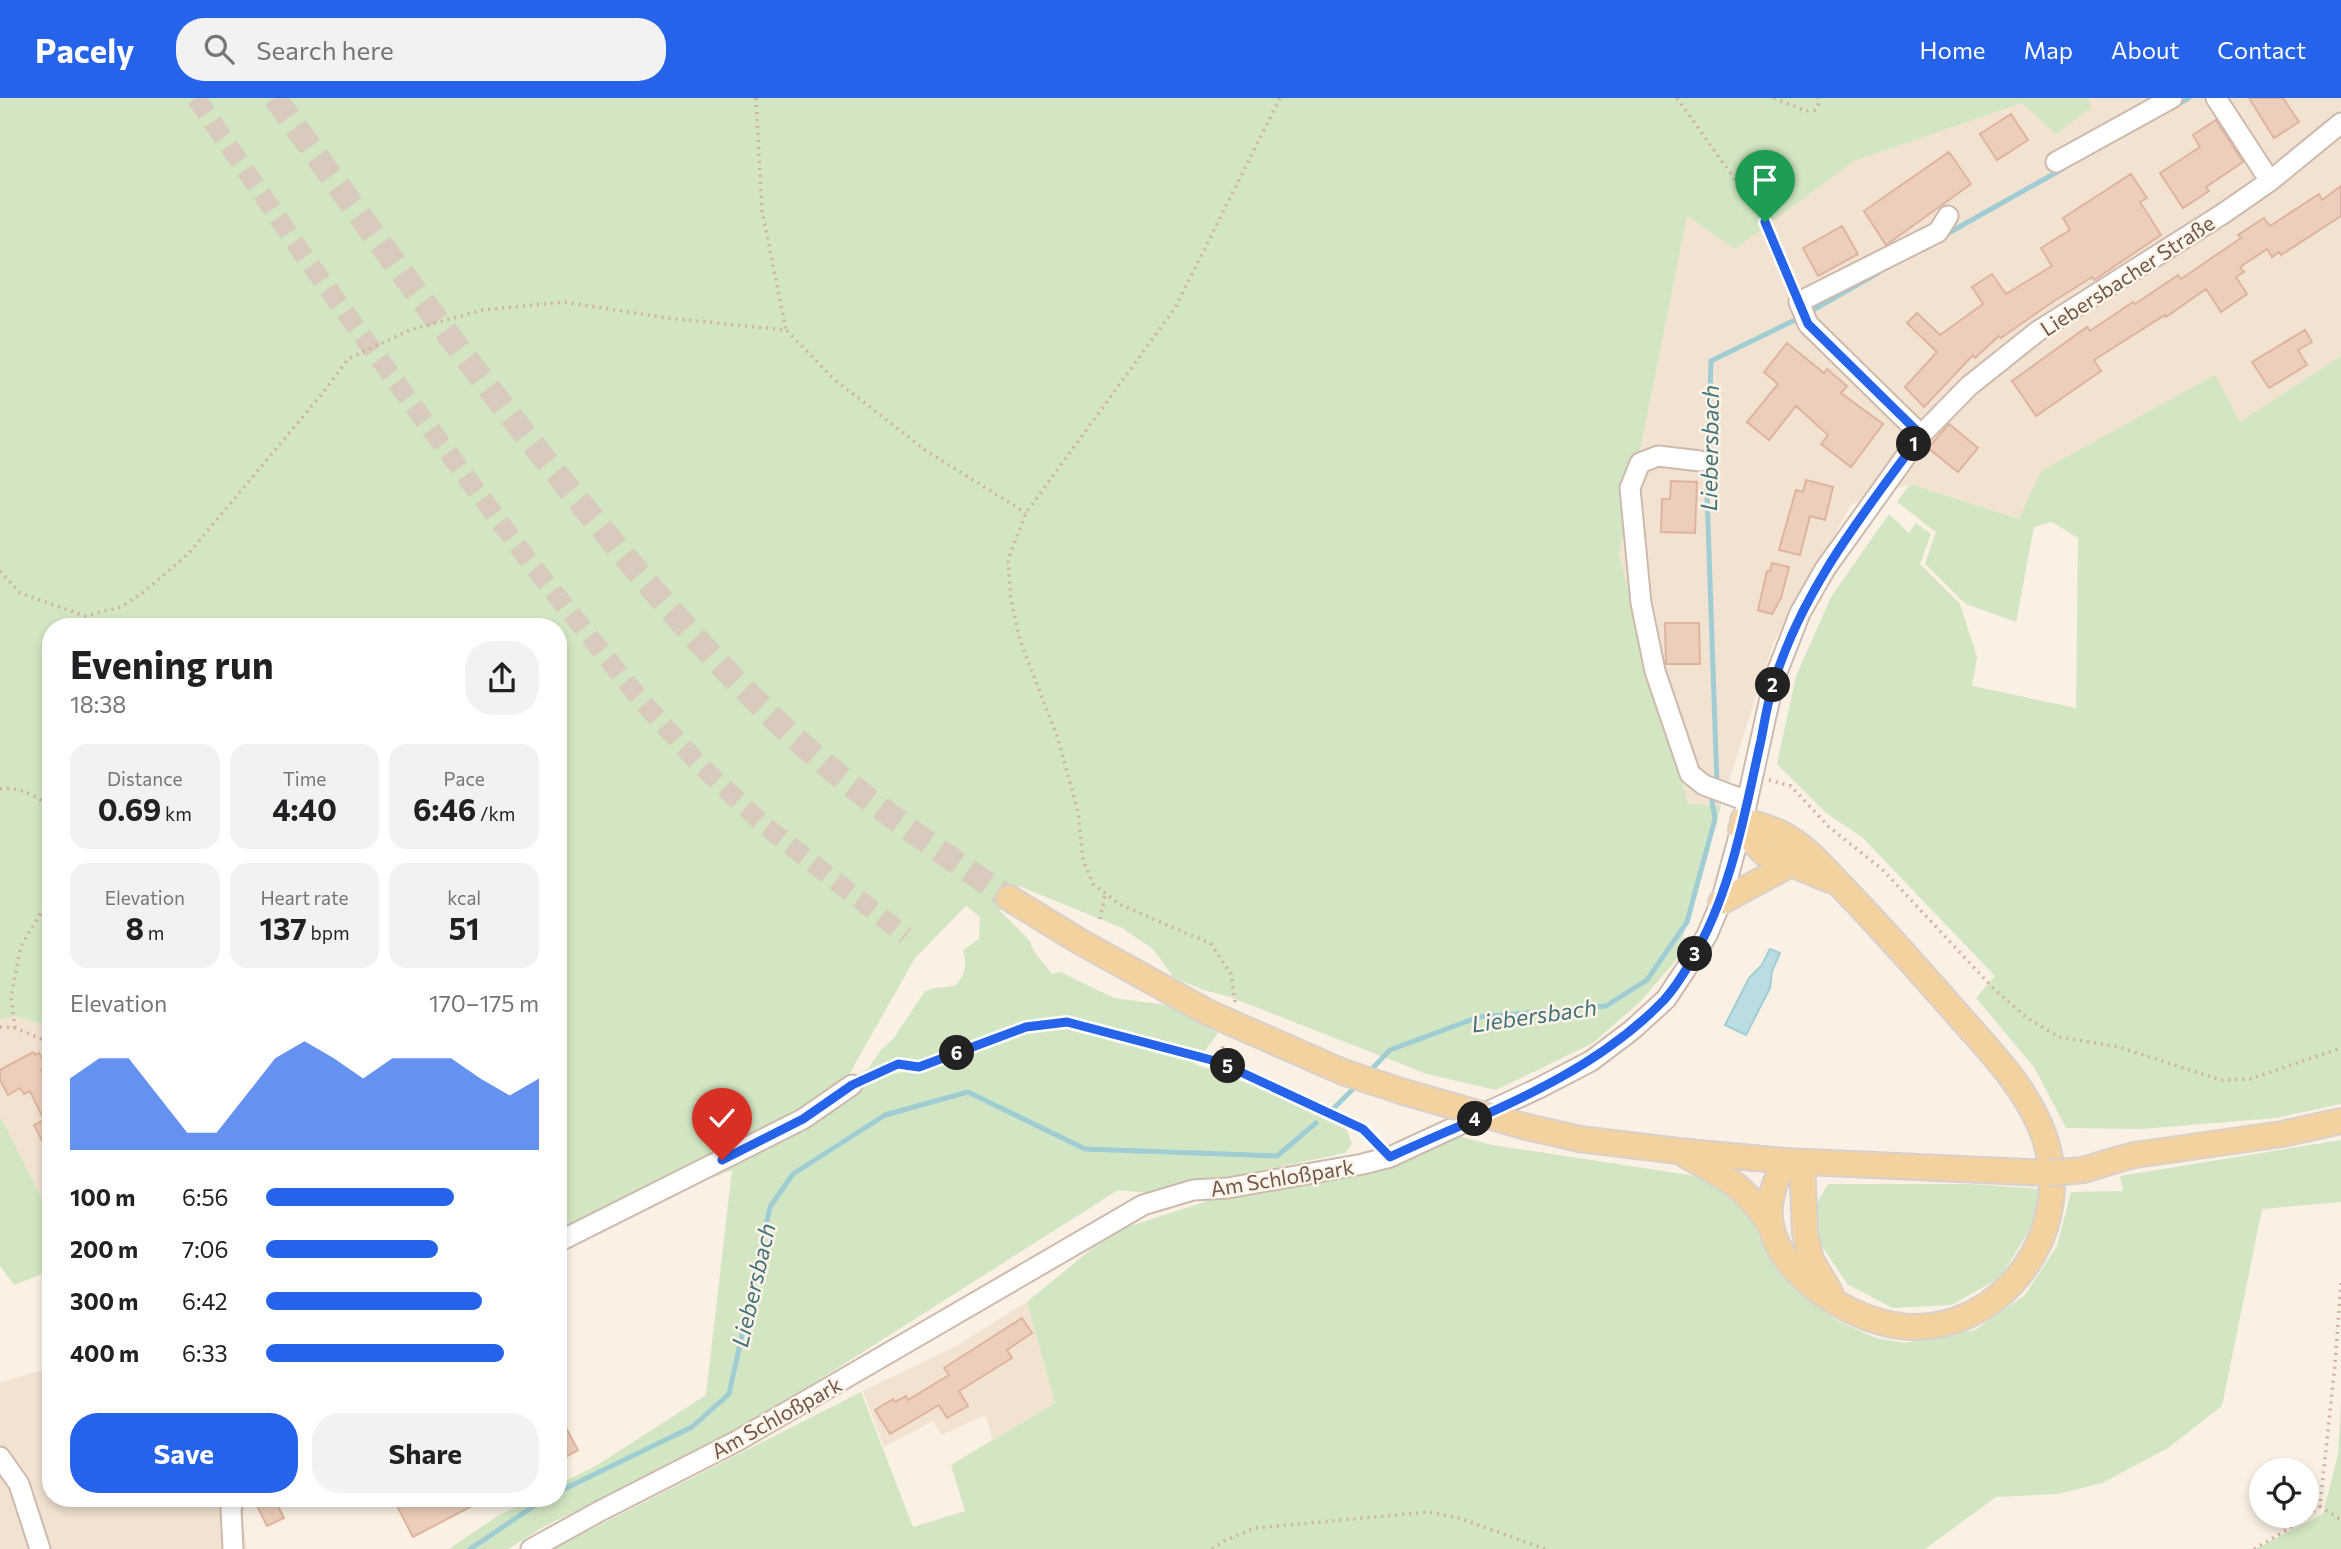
<!DOCTYPE html>
<meta charset="utf-8">
<style>
:root{--surface:#fff;--page:#f2f2f2;--text:#202124;--muted:#757577;--accent:#2563eb}
body{margin:0;font-family:Commissioner,sans-serif;background:var(--page);color:var(--text);height:100vh;display:flex;flex-direction:column;font-size:26px;white-space:nowrap}
*{box-sizing:border-box;margin:0}
p{font-size:23px;color:var(--muted)}
.icon{flex:none;width:38px;height:38px;fill:none;stroke:currentColor;stroke-width:2;stroke-linecap:round;stroke-linejoin:round}
.map{position:relative;flex:1;overflow:hidden}
.side{position:absolute;left:42px;top:520px;width:525px;height:889px;display:flex;flex-direction:column;background:var(--surface);border-radius:28px;box-shadow:0 4px 10px #0003}
.side>*{flex:none}
.buttons{position:absolute;left:2249px;top:1360px;display:grid;gap:14px}
.buttons a{display:grid;place-items:center;width:70px;height:70px;border-radius:50%;background:var(--surface);box-shadow:0 4px 10px #0003;font-size:35px}
.pin{position:absolute;display:grid;place-items:center;width:60px;height:60px;color:#fff;margin:-72px -30px;border-radius:50% 50% 50% 0;rotate:-45deg;box-shadow:0 0 7px #0007}
.pin .icon{rotate:45deg}
.km{position:absolute;width:35px;height:35px;margin:-18px;border-radius:50%;background:#222;color:#fff;font-size:19px;line-height:35px;text-align:center}
.round{display:grid;place-items:center;flex:none;width:74px;height:74px;border-radius:28px;background:var(--page)}
.overview{display:flex;align-items:center;justify-content:space-between;height:119px;padding:0 28px}
h1{font-size:38px;font-weight:700;line-height:52px}
.metrics{display:grid;grid-template-columns:repeat(3,1fr);gap:10px;height:119px;padding:7px 28px}
.metrics div{display:grid;align-content:center;border-radius:18px;background:var(--page);text-align:center}
.metrics b{font-size:30px;font-weight:700}
.metrics small{font-size:19px;font-weight:400}
.metrics p{font-size:19px}
.chart{height:196px;padding:14px 28px}
.chart p{display:flex;justify-content:space-between}
.chart svg{width:100%;height:126px;margin-top:7px;fill:var(--accent);opacity:.7}
.primary-button{display:flex;gap:14px;margin-top:auto;padding:14px 28px}
.primary-button a{flex:1;height:80px;border-radius:28px;background:var(--accent);color:#fff;font-size:28px;font-weight:700;line-height:80px;text-align:center}
.primary-button a+a{background:var(--page);color:var(--text)}
ul{padding:0 28px;list-style:none;font-size:23px}
li{display:grid;grid-template-columns:112px 84px 1fr;align-items:center;height:52px}
li i{height:18px;border-radius:9px;background:var(--accent)}
header{display:flex;align-items:center;gap:42px;box-sizing:border-box;height:98px;padding:0 35px;background:var(--accent);color:#fff}
header strong{font-size:33px}
nav{display:flex;gap:38px;margin-inline-start:auto;font-size:24px}
.search{width:490px;height:63px;background:var(--page);display:flex;align-items:center;gap:18px;box-sizing:border-box;padding:0 24px;border-radius:28px;color:var(--muted);font-size:26px}
.map>svg:first-child{display:block}
.residential{fill:#f1e2d2}
.green{fill:#d2e6c3;fill-rule:evenodd}
.water{fill:#b9dde2;stroke:#a0cdd3;stroke-width:2}
.lines{fill:none;stroke-linecap:round;stroke-linejoin:round}
.stream{stroke:#a0cdd3;stroke-width:5}
.building{fill:#edcebc;stroke:#dfb49e;stroke-width:2}
.minor-tunnel{stroke:#d8cabd;stroke-width:19;stroke-dasharray:19 10;stroke-linecap:butt}
.major-tunnel{stroke:#d8cabd;stroke-width:24;stroke-dasharray:24 12;stroke-linecap:butt}
.minor-casing{stroke:#cdbaad;stroke-width:23}
.major-casing{stroke:#d7d0cd;stroke-width:28}
.path{stroke:#d2b1a0;stroke-width:3.5;stroke-dasharray:2 5;stroke-linecap:butt}
.minor{stroke:#fff;stroke-width:19}
.major{stroke:#f4d29f;stroke-width:24}
.major-bridge-casing{stroke:#d7d0cd;stroke-width:28;stroke-linecap:butt}
.major-bridge{stroke:#f4d29f;stroke-width:24}
.route-casing{stroke:#fff;stroke-width:14}
.route{stroke:#2563eb;stroke-width:9}
.labels{text-anchor:middle;dominant-baseline:central;stroke-width:5;stroke-linejoin:round;paint-order:stroke}
.street-label{font-size:21px;fill:#70574b;stroke:#fdf4e8}
.water-label{font-size:23px;font-style:italic;fill:#43747b;stroke:#fdf4e8}
</style>
<header>
<strong>Pacely</strong>
<div class="search"><svg class="icon" aria-label="search" viewBox="0 0 24 24"><circle cx="10" cy="10" r="6"/><path d="M15 15l6 6"/></svg>Search here</div>
<nav><a>Home</a><a>Map</a><a>About</a><a>Contact</a></nav>
</header>
<div class="map">
<svg width="2341" height="1451" viewBox="0 0 2341 1451">
<rect width="100%" height="100%" fill="#faf0e3"/>
<!-- residential -->
<path class="residential" d="M2088,0H2341V258L2240,325L2215,278L2019,421L1910,386L1852,406L1773,546L1721,708L1688,707L1619,457L1687,117L1735,151L1854,63L2022,5L2090,10Z
M15,918L51,929V1119L0,1018V921Z
M1027,1204L1055,1305L992,1342L986,1317L941,1337L933,1323L884,1349L863,1293L958,1247Z
M51,1269V1400H245L243,1424L247,1451H0V1285Z"/>
<!-- green -->
<path class="green" d="M0,0H2088L2091,10L2056,36L2022,5L1854,63L1735,151L1687,118L1619,457L1688,706L1721,708L1676,862L1640,904L1593,945L1496,992L1427,976L1230,899L1204,892L1174,880L1153,851L1122,830L1019,788L1000,813L1030,843L1033,852L1052,876L1060,874L1114,900L1166,907L1218,935L1195,966L1257,989L1347,1032L1352,1046L1345,1055L1150,1095L1118,1092L756,1322L663,1372L545,1428L508,1451H449L496,1419L533,1400H558V1387L599,1366L706,1297L732,1072L558,1139V528H51V929L15,918L0,921ZM966,808L980,819L979,841L963,852C967,869 966,875 955,888L934,890L925,893L894,940L881,952L868,971L846,982L915,860ZM975,954L927,971L858,980L974,954Z
M2341,258V1006L2276,1020L2141,1031L2066,1030L2034,969L1976,900L1995,878L1862,739L1826,715L1777,666L1796,578L1831,499L1889,416L1909,435L1916,425L1931,436L1920,466L1960,506L1977,559L1972,588L2076,610L2078,440L2052,424L2034,429L2016,524L1966,506L1925,466L1936,434L1897,404L1910,386L2019,421L2041,373L2215,277L2240,324Z
M0,1018L51,1119V1185L45,1175L14,1187L0,1168Z
M1436,1032L1492,1047L1709,1080L1724,1088L1750,1118L1774,1168L1796,1193L1838,1223L1876,1240L1904,1245L1975,1232L2025,1197L2057,1148L2071,1094L2123,1093L2120,1078L2341,1042V1104L2262,1111L2222,1308L2168,1350L2102,1385L2057,1396L1996,1399L1925,1451H552L861,1294L913,1429L965,1413L951,1367L1055,1305L1027,1204L1112,1134L1229,1096L1348,1078Z
M1828,1086H1969L2040,1091L2032,1128L2000,1180L1951,1207L1893,1210L1847,1186L1816,1139L1815,1108Z
M2341,1304V1451H2255L2323,1416L2338,1356Z"/>
<!-- water -->
<path class="water" d="M1770,851L1780,855L1772,873L1770,890L1746,937L1725,927L1749,880L1762,867Z"/>
<g class="lines">
<!-- stream -->
<path class="stream" d="M2176,7L2189,0
M1945,137L2064,70
M1717,687L1707,396L1711,263L1797,221L1878,175
M1368,975L1390,952L1479,919L1606,908L1647,882L1687,824L1715,721L1712,703
M1332,1012L1357,987
M558,1394L692,1329L729,1296L770,1109L793,1076L885,1017L968,994L1085,1051L1277,1058L1316,1025
M470,1451L546,1400"/>
</g>
<!-- building -->
<path class="building" d="M2249,0H2283L2299,24L2274,40Z
M2011,16L2028,42L1997,62L1980,36Z
M2216,22L2243,64L2206,89L2209,93L2183,110L2160,75L2200,49L2193,37Z
M1949,54L1971,86L1886,147L1864,113Z
M2131,76L2147,100L2140,104L2161,137L2094,182L2092,179L2051,205L2001,240L1999,238L1975,260L1973,257L1924,309L1905,289L1937,254L1907,225L1917,215L1940,237L1983,206L1972,189L1992,176L2006,196L2052,168L2041,150L2070,132L2063,120Z
M2341,88V118L2281,157L2279,154L2272,159L2267,151L2240,169L2244,174L2236,179L2247,196L2221,214L2206,191L2166,219L2165,217L2094,262L2101,273L2036,318L2012,283L2087,229L2090,233L2133,204L2135,206L2178,177L2181,181L2241,140L2238,137L2264,120L2270,128L2319,96L2322,102Z
M1842,128L1858,156L1818,178L1803,150Z
M2305,232L2312,244L2298,252L2307,267L2269,290L2252,264Z
M1787,245L1824,275L1827,271L1847,288L1841,295L1883,326L1851,369L1821,346L1828,337L1796,308L1769,342L1747,324L1778,286L1764,274Z
M1949,326L1978,350L1958,374L1928,350Z
M1806,382L1833,389L1825,422L1810,418L1800,457L1779,452L1796,392L1803,394Z
M1671,383L1697,384L1695,435L1661,434L1662,401H1670Z
M1772,465L1789,469L1781,500L1772,516L1758,512L1767,473H1770Z
M1665,525H1699L1700,566H1666Z
M33,954L35,957L39,955L47,969L41,972L51,991V1060L34,1027L44,1022L30,993L24,996L20,990L8,997L0,982V972Z
M1022,1220L1032,1235L1007,1252L1012,1260L959,1293L968,1308L947,1320L939,1307L890,1336L875,1312L893,1301L895,1304L906,1298L908,1302L949,1277L944,1270Z
M558,1315L578,1352L558,1363Z
M267,1400H274L284,1420L267,1428L256,1406Z
M393,1400H487L413,1439Z"/>
<g class="lines">
<!-- minor-tunnel -->
<path class="minor-tunnel" d="M196,0L302,155L429,329L532,467L640,601L699,666L764,727L906,838"/>
<!-- major-tunnel -->
<path class="major-tunnel" d="M275,0C375,139 474,276 583,408C647,486 712,563 786,632C855,695 931,748 1009,800"/>
<!-- minor casing -->
<g class="minor-casing">
<path id="minor" d="M2216,0L2270,83
M2056,64L2172,0
M1921,337L1808,226L1799,204L1938,134L1948,118
M1700,363L1658,358L1640,365L1630,390L1641,505L1655,573L1690,676L1704,687L1747,703
M558,1144L803,1021L852,987
M0,1359L19,1386L40,1451
M233,1451L231,1411L234,1400
M531,1451L600,1413L737,1343L1143,1107L1193,1092L1228,1090L1363,1066L1390,1059L1537,991L1591,963L1632,932L1666,901L1684,874L1707,837L1721,804L1741,731L1774,582L1800,515L1825,471L1921,337L1969,288L2038,233L2224,115L2270,83L2341,25"/>
</g>
<!-- major casing -->
<g class="major-casing">
<path id="major" d="M1743,722C1754,726 1767,729 1778,734C1804,746 1823,769 1842,789C1880,828 1916,869 1952,910C1986,949 2027,989 2044,1038C2076,1127 2009,1229 1914,1229C1861,1229 1783,1183 1771,1128C1766,1104 1775,1084 1785,1063
M1741,731L1764,755L1830,782
M1009,800L1079,843L1209,915
M1721,804L1789,767
M1678,1053L1785,1063L2048,1075
M1687,1058C1729,1081 1743,1087 1771,1128
M2116,1062L2135,1057L2282,1036L2341,1023
M1802,1064L1805,1135L1811,1162L1830,1194"/>
</g>
<!-- path -->
<path class="path" d="M756,0L762,113L786,232
M1677,0L1765,124L1792,189
M1774,0L1806,13L1815,12L1819,5L1818,0
M0,473L20,495L85,518L121,509L144,494L189,455L326,291L348,261L410,232L482,212L564,204L667,220L786,232L835,282L928,354L1026,415
M1769,682L1791,688L1828,728L1883,772L1994,891L2027,920L2059,939L2119,949L2221,982L2250,981L2341,950
M0,691C19,688 37,698 51,710
M1100,821L1105,797
M1235,904L1231,876L1211,846L1119,806L1093,786L1083,762L1078,714L1058,641L1020,542L1011,502L1008,462L1026,415L1175,210L1280,0
M0,929L15,930L51,945
M15,930L11,899L21,848L51,798
M1219,964L1224,945
M867,980L898,966L919,969L1026,930L1067,924L1219,964L1363,1031L1376,1045
M2320,1408L2341,1422
M1212,1451L1224,1443L1254,1430L1429,1414L1459,1420L1545,1451
M2254,1451L2302,1423L2320,1408L2335,1266L2341,1184"/>
<!-- minor -->
<use href="#minor" class="minor"/>
<!-- major -->
<use href="#major" class="major"/>
<!-- major-bridge casing -->
<g class="major-bridge-casing">
<path id="major-bridge" d="M1209,915L1343,974L1407,995L1527,1029L1580,1041L1678,1053
M2048,1075L2083,1072L2116,1062"/>
</g>
<!-- major-bridge -->
<use href="#major-bridge" class="major-bridge"/>
</g>
<g class="lines">
<!-- route casing -->
<g class="route-casing">
<path id="route" d="M722,1062L803,1021L852,987L898,966L919,969L1026,929L1067,924L1219,964L1363,1031L1390,1059C1485,1015 1589,980 1664,902C1674,891 1683,877 1691,863C1731,796 1744,718 1761,642C1765,622 1768,600 1775,581C1804,489 1865,413 1921,337L1808,226L1765,124"/>
</g>
<!-- route -->
<use href="#route" class="route"/>
</g>
<g class="labels">
<!-- street labels -->
<g class="street-label">
<text transform="translate(2127 177) rotate(-33)">Liebersbacher Straße</text>
<text transform="translate(1282 1079) rotate(-9)">Am Schloßpark</text>
<text transform="translate(776 1319) rotate(-29)">Am Schloßpark</text>
</g>
<!-- water labels -->
<g class="water-label">
<text transform="translate(1709 350) rotate(-89)">Liebersbach</text>
<text transform="translate(1534 917) rotate(-8)">Liebersbach</text>
<text transform="translate(753 1187) rotate(-77)">Liebersbach</text>
</g>
</g>
</svg>
<div class="buttons">
<a><svg class="icon" aria-label="locate" viewBox="0 0 24 24"><circle cx="12" cy="12" r="6"/><path d="M12 2v4M12 18v4M2 12h4M18 12h4"/></svg></a>
</div>
<div class="pin" style="left:1765px;top:124px;background:#1e9e55"><svg class="icon" aria-label="arrive" viewBox="0 0 24 24"><path d="M6 21V4h12l-3 4 3 4H6"/></svg></div>
<div class="pin" style="left:722px;top:1062px;background:#d93025"><svg class="icon" aria-label="check" viewBox="0 0 24 24"><path d="M5 12l5 5 9-10"/></svg></div>
<b class="km" style="left:1914px;top:346px">1</b>
<b class="km" style="left:1773px;top:587px">2</b>
<b class="km" style="left:1695px;top:856px">3</b>
<b class="km" style="left:1475px;top:1021px">4</b>
<b class="km" style="left:1228px;top:968px">5</b>
<b class="km" style="left:957px;top:955px">6</b>
<section class="side">
<div class="overview"><div><h1>Evening run</h1><p>18:38</p></div><a class="round"><svg class="icon" aria-label="share" viewBox="0 0 24 24"><path d="M12 15V3M7 8l5-5 5 5M5 13v7h14v-7"/></svg></a></div>
<div class="metrics">
<div><p>Distance</p><b>0.69<small> km</small></b></div>
<div><p>Time</p><b>4:40</b></div>
<div><p>Pace</p><b>6:46<small> /km</small></b></div>
</div>
<div class="metrics">
<div><p>Elevation</p><b>8<small> m</small></b></div>
<div><p>Heart rate</p><b>137<small> bpm</small></b></div>
<div><p>kcal</p><b>51</b></div>
</div>
<div class="chart"><p><span>Elevation</span>170–175 m</p>
<svg viewBox="0 0 160 44" preserveAspectRatio="none"><path d="M0 44V19L10 12L20 12L30 25L40 38L50 38L60 25L70 12L80 6L90 12L100 19L110 12L120 12L130 12L140 19L150 25L160 19V44z"/></svg>
</div>
<ul>
<li><b>100 m</b>6:56<i style="width:69%"></i></li>
<li><b>200 m</b>7:06<i style="width:63%"></i></li>
<li><b>300 m</b>6:42<i style="width:79%"></i></li>
<li><b>400 m</b>6:33<i style="width:87%"></i></li>
</ul>
<div class="primary-button"><a>Save</a><a>Share</a></div>
</section>
</div>
